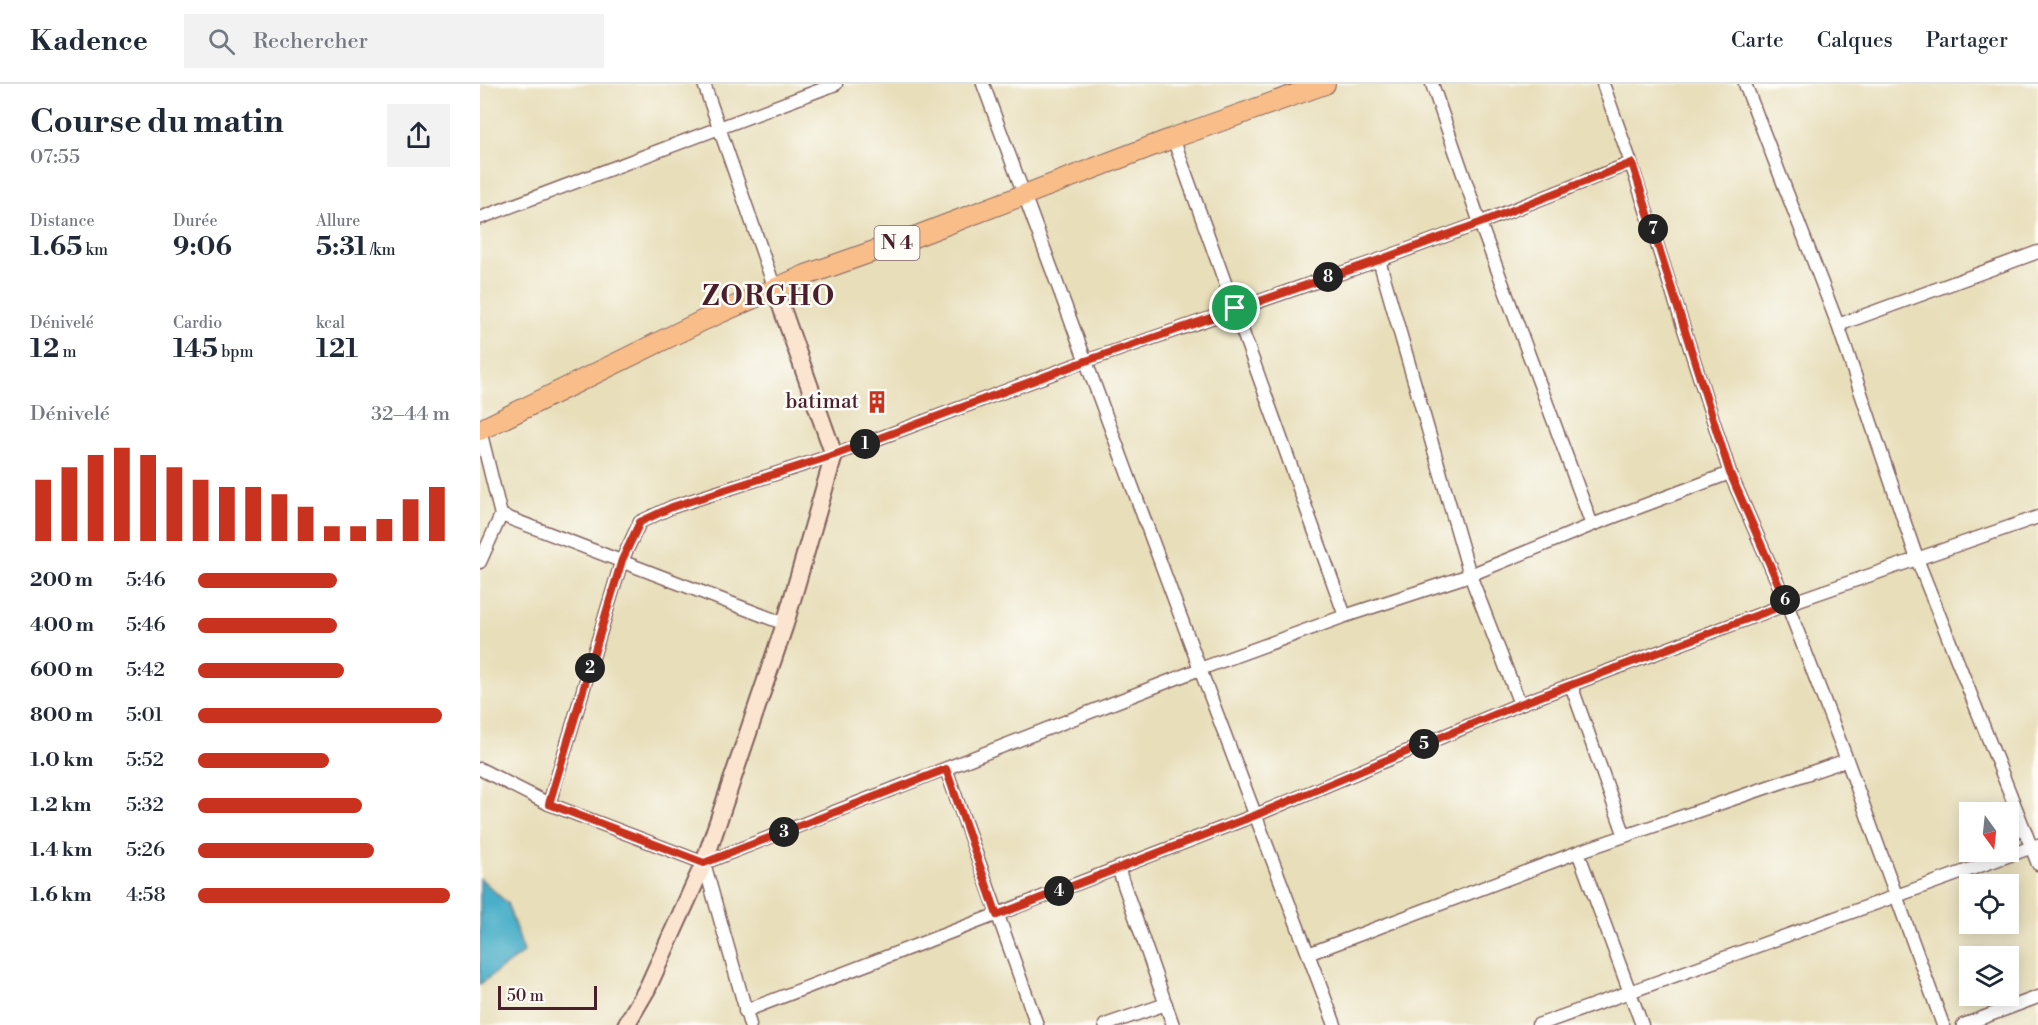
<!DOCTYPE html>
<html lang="fr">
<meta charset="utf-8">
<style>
:root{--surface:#fff;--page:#f2f2f3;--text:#1f2937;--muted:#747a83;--line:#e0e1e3;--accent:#c8321e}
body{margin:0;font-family:"Libre Bodoni",serif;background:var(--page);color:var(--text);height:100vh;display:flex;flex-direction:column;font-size:22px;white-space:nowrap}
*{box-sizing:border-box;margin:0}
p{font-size:20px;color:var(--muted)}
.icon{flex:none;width:33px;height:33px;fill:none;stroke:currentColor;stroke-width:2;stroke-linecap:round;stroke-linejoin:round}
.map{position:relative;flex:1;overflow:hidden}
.panel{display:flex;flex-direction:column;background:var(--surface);width:480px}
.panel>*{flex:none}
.needle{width:39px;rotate:165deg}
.tools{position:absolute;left:1479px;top:718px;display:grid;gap:12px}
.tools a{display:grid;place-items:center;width:60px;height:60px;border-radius:0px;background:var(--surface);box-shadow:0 3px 15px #0003;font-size:30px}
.scale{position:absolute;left:18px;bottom:15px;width:99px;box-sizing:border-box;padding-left:6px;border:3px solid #4a1f2b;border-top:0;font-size:16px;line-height:21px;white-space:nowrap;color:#4a1f2b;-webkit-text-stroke:4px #fdfcf7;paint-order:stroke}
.pin{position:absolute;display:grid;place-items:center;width:51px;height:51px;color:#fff;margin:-26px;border:3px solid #fff;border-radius:50%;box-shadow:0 2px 6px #0007}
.km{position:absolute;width:30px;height:30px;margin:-15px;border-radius:50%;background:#222;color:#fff;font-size:16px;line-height:30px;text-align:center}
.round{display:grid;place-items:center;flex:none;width:63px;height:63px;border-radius:0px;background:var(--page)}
.overview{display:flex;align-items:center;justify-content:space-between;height:102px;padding:0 30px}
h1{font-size:33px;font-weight:800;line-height:45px}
.metrics{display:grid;grid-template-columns:repeat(3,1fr);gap:9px;height:102px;padding:6px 30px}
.metrics div{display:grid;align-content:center}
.metrics b{font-size:26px;font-weight:800}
.metrics small{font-size:16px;font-weight:400}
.metrics p{font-size:16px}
.chart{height:168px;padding:12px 30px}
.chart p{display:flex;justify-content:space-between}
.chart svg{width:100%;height:108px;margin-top:6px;stroke:var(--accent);stroke-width:6}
ul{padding:0 30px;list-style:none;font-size:20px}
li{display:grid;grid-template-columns:96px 72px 1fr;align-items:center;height:45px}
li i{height:15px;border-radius:8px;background:var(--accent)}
header{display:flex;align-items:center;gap:36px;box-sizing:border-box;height:84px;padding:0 30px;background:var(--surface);border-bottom:2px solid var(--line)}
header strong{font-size:28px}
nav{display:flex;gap:33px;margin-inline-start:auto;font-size:21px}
.search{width:420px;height:54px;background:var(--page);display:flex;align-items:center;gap:15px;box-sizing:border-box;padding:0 21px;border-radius:0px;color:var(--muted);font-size:22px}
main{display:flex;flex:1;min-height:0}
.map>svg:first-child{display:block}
.water{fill:#49afc8;stroke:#4a677a;stroke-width:1.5}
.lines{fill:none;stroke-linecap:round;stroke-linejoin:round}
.minor-casing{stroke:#81625d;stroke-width:15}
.secondary-casing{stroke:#81625d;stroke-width:20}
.trunk-casing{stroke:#81625d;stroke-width:22}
.minor{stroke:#fff;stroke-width:12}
.secondary{stroke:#fce5d0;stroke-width:16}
.trunk{stroke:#f8bd89;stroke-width:20}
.route-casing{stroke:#fff;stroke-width:12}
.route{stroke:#c8321e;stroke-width:8}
.labels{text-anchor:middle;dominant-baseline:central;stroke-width:5;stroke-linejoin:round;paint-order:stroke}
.shield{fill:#fdfcf7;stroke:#806168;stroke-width:1.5}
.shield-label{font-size:20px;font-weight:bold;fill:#4a1f2b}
.poi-label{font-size:21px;fill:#4a1f2b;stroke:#fdfcf7;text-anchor:end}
.district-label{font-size:27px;font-weight:bold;letter-spacing:1.5px;fill:#4a1f2b;stroke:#fdfcf7}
</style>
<header>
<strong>Kadence</strong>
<div class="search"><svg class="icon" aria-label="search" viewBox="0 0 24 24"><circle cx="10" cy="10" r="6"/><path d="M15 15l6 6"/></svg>Rechercher</div>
<nav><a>Carte</a><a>Calques</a><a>Partager</a></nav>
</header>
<main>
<section class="panel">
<div class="overview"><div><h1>Course du matin</h1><p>07:55</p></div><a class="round"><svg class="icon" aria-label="share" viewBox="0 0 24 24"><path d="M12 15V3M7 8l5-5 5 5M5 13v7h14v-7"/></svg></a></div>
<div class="metrics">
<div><p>Distance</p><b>1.65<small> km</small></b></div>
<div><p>Durée</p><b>9:06</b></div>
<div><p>Allure</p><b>5:31<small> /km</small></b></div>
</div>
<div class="metrics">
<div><p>Dénivelé</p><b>12<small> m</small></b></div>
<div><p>Cardio</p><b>145<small> bpm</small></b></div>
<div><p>kcal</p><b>121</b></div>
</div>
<div class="chart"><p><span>Dénivelé</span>32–44 m</p>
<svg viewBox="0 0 160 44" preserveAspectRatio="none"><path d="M5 44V19M15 44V14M25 44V9M35 44V6M45 44V9M55 44V14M65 44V19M75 44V22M85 44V22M95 44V25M105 44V30M115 44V38M125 44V38M135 44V35M145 44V27M155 44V22"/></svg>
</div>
<ul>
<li><b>200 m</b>5:46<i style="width:55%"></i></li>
<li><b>400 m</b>5:46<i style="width:55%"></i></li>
<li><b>600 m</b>5:42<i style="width:58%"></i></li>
<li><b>800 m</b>5:01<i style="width:97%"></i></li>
<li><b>1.0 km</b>5:52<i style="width:52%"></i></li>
<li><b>1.2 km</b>5:32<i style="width:65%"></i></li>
<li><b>1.4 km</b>5:26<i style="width:70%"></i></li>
<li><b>1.6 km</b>4:58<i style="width:100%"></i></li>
</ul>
</section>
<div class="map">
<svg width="1558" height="941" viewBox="0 0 1558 941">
<rect width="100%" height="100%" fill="#fdfcf7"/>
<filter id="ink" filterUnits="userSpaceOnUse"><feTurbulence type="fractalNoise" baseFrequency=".0167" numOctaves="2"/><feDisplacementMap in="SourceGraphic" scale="12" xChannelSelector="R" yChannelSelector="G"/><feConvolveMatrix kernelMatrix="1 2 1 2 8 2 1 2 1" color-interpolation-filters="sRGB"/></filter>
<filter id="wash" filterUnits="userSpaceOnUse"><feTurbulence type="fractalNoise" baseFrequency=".008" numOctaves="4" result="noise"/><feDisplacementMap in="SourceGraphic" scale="24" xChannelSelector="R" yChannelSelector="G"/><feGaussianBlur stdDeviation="1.35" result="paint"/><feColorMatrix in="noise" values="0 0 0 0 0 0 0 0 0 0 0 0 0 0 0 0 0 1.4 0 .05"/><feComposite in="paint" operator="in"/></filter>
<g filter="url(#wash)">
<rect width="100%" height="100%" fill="#e8deba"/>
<!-- water -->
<path class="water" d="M0,794L27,819L44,868L0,900Z"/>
</g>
<g filter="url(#ink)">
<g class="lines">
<!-- minor casing -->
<g class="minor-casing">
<path id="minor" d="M224,0L295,205
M503,0L720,585L855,941
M952,0L1000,139L1112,441
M1123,0L1151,79L1250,389L1307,520L1367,676L1463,941
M1265,0L1358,241L1437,475L1558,780
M693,54L865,532
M0,134L356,0
M899,176L990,491L1040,620
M1358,241L1558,168
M0,346L21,431L305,540
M0,478L21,431
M1091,601L1145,752
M0,685L69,720L224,779L720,585L865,532L990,491L1112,441L1250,389
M466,685L557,941
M69,720L142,476L160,438L192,423L354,371L606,277L899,176L1000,139L1151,79
M1098,768L1162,941
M224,779L270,941
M638,784L693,941
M828,870L1098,768L1367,676
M265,927L776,731L1040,620L1307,520L1558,433
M625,941L686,920
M1058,941L1558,761
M1483,941L1558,913"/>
</g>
<!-- secondary casing -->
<g class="secondary-casing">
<path id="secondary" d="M146,941L167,905L224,779L305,540L354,371L295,205"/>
</g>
<!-- trunk casing -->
<g class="trunk-casing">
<path id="trunk" d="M0,346L224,236L326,191L434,153L693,54L845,0"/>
</g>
<!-- minor -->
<use href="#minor" class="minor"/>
<!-- secondary -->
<use href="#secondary" class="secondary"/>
<!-- trunk -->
<use href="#trunk" class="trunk"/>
</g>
</g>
<g class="lines" filter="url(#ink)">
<!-- route casing -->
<g class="route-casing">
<path id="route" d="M1152,79L1250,389L1307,520L1040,620L776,731L517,831L466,685L224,779L69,720L142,476L160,438L192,423L354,371L606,277L899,176L1000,139Z"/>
</g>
<!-- route -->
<use href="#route" class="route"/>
</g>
<!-- icons -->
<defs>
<g id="building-bare" transform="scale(1.8)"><path d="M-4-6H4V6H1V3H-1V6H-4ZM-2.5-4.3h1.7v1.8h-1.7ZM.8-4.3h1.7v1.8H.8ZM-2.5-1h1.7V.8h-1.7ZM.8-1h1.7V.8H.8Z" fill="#c8321e" stroke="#fdfcf7" stroke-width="2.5" paint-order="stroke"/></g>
</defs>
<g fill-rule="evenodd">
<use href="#building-bare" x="397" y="318"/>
</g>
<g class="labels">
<!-- shield labels -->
<rect class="shield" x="394.5" y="142" width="45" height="34" rx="4.5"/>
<g class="shield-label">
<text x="417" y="159">N 4</text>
</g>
<!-- poi labels -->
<g class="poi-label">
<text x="379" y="318">batimat</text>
</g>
<!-- district labels -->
<g class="district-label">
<text x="289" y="213">ZORGHO</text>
</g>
</g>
</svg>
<div class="tools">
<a><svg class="needle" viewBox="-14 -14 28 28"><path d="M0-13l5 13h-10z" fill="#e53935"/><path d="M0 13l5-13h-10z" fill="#747a83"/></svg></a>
<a><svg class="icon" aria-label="locate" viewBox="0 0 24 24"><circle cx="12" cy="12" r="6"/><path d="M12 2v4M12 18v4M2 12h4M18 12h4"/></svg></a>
<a><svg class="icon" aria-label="layers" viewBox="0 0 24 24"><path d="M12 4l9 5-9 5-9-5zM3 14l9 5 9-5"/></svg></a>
</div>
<div class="scale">50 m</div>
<div class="pin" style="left:755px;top:224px;background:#1e9e55"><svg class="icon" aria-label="arrive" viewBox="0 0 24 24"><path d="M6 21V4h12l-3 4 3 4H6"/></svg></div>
<b class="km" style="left:385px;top:360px">1</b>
<b class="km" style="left:110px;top:584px">2</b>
<b class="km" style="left:304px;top:748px">3</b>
<b class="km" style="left:579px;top:807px">4</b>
<b class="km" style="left:944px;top:660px">5</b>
<b class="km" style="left:1305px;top:516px">6</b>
<b class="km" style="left:1173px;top:145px">7</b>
<b class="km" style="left:848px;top:193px">8</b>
</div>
</main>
